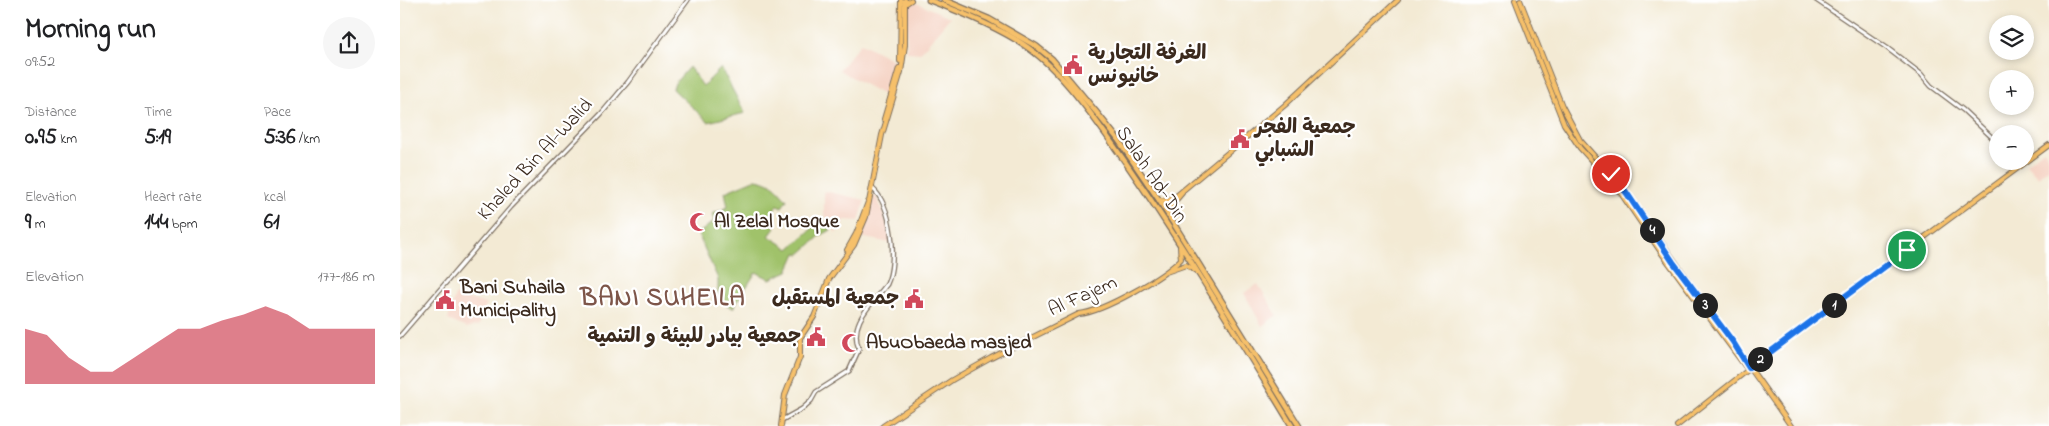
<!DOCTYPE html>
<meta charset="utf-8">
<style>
:root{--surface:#fff;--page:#f6f6f6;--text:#202124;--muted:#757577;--accent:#d1495b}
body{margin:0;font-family:"Indie Flower","Playpen Sans Arabic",sans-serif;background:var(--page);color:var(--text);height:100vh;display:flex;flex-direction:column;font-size:19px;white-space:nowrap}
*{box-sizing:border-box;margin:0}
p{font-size:16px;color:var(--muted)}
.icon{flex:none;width:28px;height:28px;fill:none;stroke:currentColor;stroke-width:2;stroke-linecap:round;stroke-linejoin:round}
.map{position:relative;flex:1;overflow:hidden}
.panel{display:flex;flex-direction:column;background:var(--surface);width:400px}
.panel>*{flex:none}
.fabs{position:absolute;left:1589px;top:15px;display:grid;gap:10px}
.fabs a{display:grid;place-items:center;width:45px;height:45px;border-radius:50%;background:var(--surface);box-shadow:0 2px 8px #0003;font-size:25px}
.pin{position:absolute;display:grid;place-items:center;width:42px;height:42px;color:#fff;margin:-21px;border:2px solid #fff;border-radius:50%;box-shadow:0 1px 5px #0007}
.km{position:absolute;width:25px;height:25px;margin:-12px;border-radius:50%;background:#222;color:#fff;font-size:14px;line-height:25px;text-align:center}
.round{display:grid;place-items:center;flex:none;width:52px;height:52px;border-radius:26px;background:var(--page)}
.overview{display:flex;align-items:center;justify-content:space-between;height:85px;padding:0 25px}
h1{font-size:28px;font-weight:800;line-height:38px}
.stats{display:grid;grid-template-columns:repeat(3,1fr);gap:8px;height:85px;padding:5px 25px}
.stats div{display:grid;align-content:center}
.stats b{font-size:21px;font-weight:800}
.stats small{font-size:14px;font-weight:400}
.stats p{font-size:14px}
.chart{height:140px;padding:10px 25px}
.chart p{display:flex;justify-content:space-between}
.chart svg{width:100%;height:90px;margin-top:5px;fill:var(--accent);opacity:.7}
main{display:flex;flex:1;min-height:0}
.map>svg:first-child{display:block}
.built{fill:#f5d2c2}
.green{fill:#a0c26b;stroke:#6e7644}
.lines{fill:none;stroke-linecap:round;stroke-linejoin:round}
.minor-casing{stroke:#7b6d5e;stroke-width:5.5}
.major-casing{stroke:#7b6d5e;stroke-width:6}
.highway-casing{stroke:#7b6d5e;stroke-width:7}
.minor{stroke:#fff;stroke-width:3}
.major{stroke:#f6c06b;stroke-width:4}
.highway{stroke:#f6c06b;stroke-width:4.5}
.route-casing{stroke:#fff;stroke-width:10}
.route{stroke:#1a73e8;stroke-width:6}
.labels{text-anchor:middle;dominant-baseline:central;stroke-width:4.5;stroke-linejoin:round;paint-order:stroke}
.poi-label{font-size:20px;font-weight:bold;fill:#3b2a1e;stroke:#fff;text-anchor:start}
.street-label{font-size:20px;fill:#3b2a1e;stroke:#fff}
.district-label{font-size:25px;font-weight:bold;letter-spacing:1px;fill:#7d5549;stroke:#fff}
</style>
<main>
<section class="panel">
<div class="overview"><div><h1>Morning run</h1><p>09:52</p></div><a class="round"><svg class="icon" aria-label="share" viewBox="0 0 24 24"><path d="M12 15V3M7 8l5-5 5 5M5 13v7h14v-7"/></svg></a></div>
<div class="stats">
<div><p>Distance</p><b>0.95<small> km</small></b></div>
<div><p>Time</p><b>5:19</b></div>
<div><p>Pace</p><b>5:36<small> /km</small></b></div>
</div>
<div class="stats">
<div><p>Elevation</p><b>9<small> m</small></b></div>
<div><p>Heart rate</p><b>144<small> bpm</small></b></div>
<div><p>kcal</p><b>61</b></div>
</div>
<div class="chart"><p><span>Elevation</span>177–186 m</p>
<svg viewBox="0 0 160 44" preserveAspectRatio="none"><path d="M0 44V17L10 20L20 31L30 38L40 38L50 31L60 24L70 17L80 17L90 13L100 10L110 6L120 10L130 17L140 17L150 17L160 17V44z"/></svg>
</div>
</section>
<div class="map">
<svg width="1649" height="426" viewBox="0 0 1649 426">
<rect width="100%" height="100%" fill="#fff"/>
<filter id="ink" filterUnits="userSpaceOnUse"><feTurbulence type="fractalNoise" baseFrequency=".02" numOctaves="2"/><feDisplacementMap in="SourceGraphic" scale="10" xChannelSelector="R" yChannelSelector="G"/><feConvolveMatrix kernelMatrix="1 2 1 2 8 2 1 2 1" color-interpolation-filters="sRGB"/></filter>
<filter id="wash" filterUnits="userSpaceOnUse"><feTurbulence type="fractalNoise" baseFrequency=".0096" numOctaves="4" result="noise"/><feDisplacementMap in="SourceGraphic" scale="20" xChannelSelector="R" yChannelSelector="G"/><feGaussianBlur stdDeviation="1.12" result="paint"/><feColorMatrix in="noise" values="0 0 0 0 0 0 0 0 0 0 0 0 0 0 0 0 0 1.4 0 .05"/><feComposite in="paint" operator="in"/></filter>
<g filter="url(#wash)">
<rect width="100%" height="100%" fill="#f3ead4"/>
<!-- built -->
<path class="built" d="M514,2L550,17L520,53L507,52V5Z
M461,43L497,62L487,97L439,70Z
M1644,150L1649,157V168L1638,177L1626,164Z
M424,191L465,200L459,221L445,220L436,233L424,214Z
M474,196H476L487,224L490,234V243L460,237Z
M858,284L877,315L862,326L844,293Z
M55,295L86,304L79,325L67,328L48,320Z"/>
<!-- green -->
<path class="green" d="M289,67L303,86L321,68L345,113L308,122L273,89L275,83Z
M356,179C371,181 377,188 387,200L382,207L377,205L369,218L375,228L369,236L389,249L423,219L431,230L420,236L400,254L396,253L388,271L370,279L356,272L333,308L318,300V279L298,234L314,221L312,214L328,207L325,192Z"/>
</g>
<g filter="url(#ink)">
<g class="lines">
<!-- minor casing -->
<g class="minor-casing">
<path id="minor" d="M1416,0L1487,48L1521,74L1531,86L1563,110L1598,143
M0,336L111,207L201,114L228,82L288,0
M382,420L402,409L411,401L416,392L449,371L459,349C448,323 472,304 487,284C498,260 492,205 472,188"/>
</g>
<!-- major casing -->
<g class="major-casing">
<path id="major" d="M1115,0L1164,124L1180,148L1220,192L1263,255L1345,366L1349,368
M1120,0L1162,106L1180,140L1226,192L1391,426
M505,4L511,0
M500,61L501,0
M484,119L499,68
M759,200L768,201L775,197L885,105L998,0
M768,216L771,206L782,193
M447,250L456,234L468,202
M766,272L786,265L796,271
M381,426L385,395L400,357V338L414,317L429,279L454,245L466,217L482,135L501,72L505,45V0
M483,426L552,380L591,358L679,314C703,312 764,277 781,259L780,247
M1277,426L1391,336L1649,145"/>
</g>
<!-- highway casing -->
<g class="highway-casing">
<path id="highway" d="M529,0C561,12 607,31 634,52C668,78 703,130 728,166C786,250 839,339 892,426
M544,0L589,19L636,46L652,59L697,113L717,138L759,200L899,426"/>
</g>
<!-- minor -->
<use href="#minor" class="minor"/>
<!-- major -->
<use href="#major" class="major"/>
<!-- highway -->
<use href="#highway" class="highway"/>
</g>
</g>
<g class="lines" filter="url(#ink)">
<!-- route casing -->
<g class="route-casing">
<path id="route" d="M1211,174L1226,192L1273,262L1333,342L1349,368L1507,250"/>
</g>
<!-- route -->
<use href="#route" class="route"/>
</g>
<!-- icons -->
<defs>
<g id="civic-bare" transform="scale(1.5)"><path d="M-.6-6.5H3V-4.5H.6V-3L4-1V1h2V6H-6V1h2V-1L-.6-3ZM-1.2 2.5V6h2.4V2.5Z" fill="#d1495b" stroke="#fff" stroke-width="2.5" paint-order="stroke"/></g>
<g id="mosque-bare" transform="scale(1.5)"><path d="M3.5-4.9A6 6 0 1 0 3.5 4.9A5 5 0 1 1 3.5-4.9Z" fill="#d1495b" stroke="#fff" stroke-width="2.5" paint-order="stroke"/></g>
</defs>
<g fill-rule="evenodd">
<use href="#civic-bare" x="673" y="65"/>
<use href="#civic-bare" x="840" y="139"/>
<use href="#mosque-bare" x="299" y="222"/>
<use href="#civic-bare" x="514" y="299"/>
<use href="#civic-bare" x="45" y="300"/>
<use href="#civic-bare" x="416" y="337"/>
<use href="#mosque-bare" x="451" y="343"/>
</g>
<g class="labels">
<!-- poi labels -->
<g class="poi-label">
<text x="688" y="54">الغرفة التجارية<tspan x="688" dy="23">خانيونس</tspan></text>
<text x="855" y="128">جمعية الفجر<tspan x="855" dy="23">الشبابي</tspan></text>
<text x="314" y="222">Al Zelal Mosque</text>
<text x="60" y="288">Bani Suhaila<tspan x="60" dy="23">Municipality</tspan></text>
<text x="499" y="299" text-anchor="end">جمعية المستقبل</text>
<text x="401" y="337" text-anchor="end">جمعية بيادر للبيئة و التنمية</text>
<text x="466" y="343">AbuObaeda masjed</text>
</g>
<!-- street labels -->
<g class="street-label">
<text transform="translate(136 160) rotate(-47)">Khaled Bin Al-Walid</text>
<text transform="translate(751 175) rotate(56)">Salah Ad-Din</text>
<text transform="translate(683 297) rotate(-24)">Al Fajem</text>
</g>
<!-- district labels -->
<g class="district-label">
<text x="263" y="299">BANI SUHEILA</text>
</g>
</g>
</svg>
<div class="fabs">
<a><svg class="icon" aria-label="layers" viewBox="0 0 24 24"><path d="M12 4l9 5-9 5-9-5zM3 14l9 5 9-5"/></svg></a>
<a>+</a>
<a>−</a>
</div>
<div class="pin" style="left:1507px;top:250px;background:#1e9e55"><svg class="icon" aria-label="arrive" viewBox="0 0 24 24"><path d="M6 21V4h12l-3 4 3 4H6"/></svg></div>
<div class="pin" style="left:1211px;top:174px;background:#d93025"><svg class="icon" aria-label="check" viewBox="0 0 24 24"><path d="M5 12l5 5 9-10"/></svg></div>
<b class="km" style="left:1434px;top:305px">1</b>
<b class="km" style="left:1360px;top:359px">2</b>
<b class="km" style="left:1305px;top:305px">3</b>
<b class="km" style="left:1252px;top:230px">4</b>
</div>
</main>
